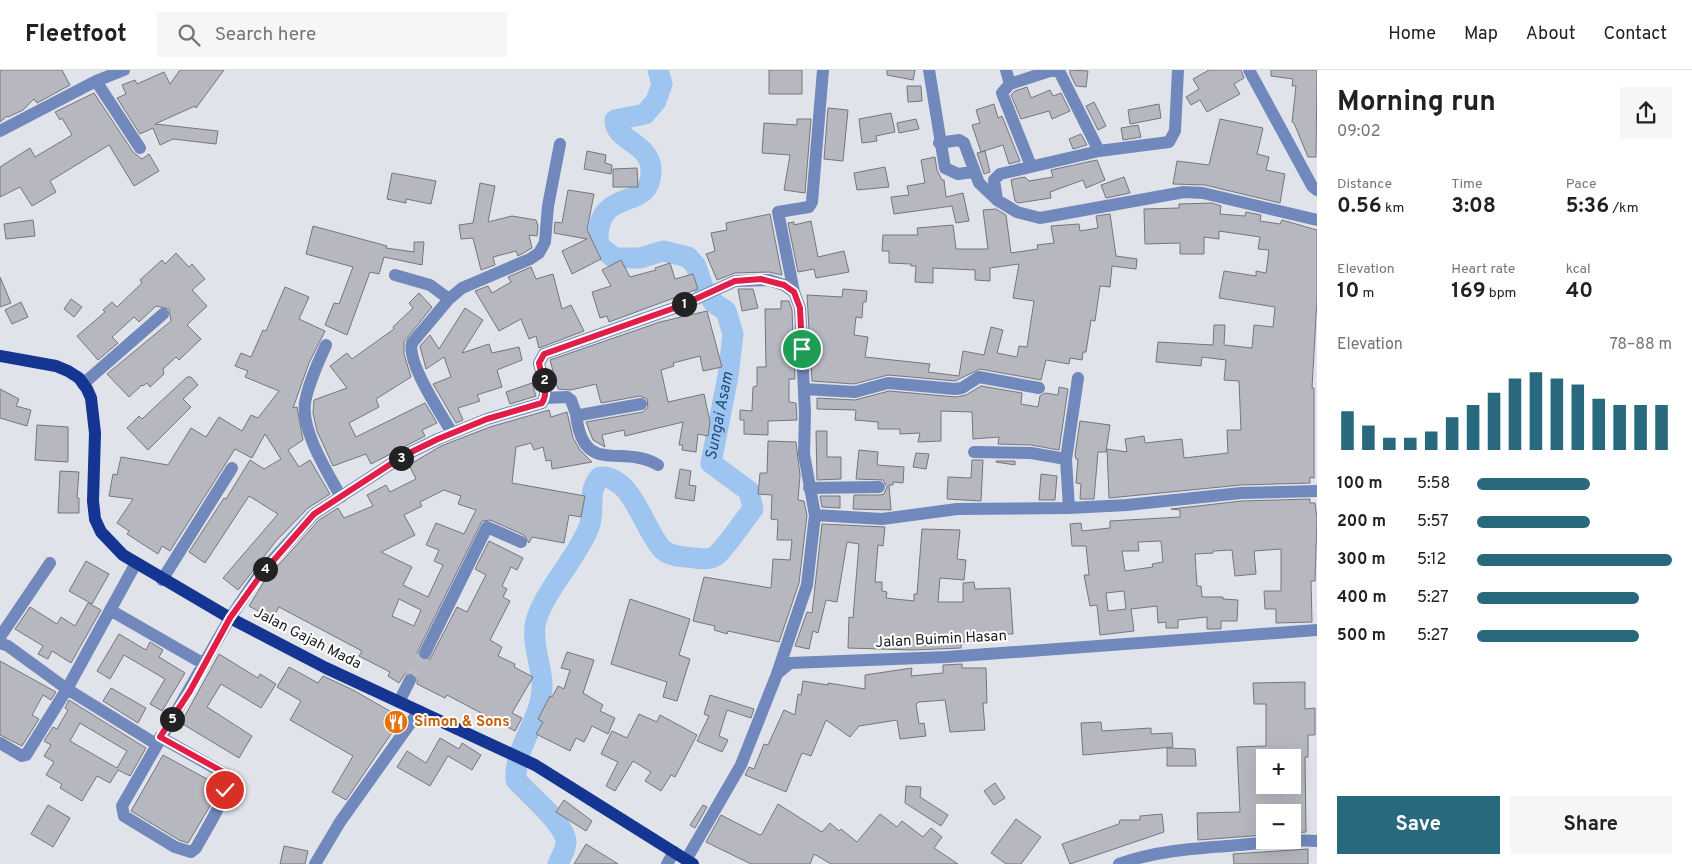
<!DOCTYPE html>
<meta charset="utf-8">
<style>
:root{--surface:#fff;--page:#f6f6f6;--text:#202124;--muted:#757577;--line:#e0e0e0;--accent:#29697e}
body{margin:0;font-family:Overpass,sans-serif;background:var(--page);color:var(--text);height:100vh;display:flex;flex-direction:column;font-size:19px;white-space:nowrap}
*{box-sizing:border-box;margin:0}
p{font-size:16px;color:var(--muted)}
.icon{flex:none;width:28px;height:28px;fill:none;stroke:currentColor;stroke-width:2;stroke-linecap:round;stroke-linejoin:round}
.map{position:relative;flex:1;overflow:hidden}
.panel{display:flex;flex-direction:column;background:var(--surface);width:375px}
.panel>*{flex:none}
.buttons{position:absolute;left:1256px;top:679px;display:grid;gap:10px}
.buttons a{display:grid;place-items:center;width:45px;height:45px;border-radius:0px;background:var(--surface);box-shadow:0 5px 20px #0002;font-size:25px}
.pin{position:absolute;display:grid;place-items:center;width:42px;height:42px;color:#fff;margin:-21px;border:2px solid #fff;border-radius:50%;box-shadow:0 1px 5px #0007}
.km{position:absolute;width:25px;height:25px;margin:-12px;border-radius:50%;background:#222;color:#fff;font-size:14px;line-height:25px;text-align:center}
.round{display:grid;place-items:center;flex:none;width:52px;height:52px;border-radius:0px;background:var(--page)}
.summary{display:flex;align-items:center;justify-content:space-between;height:85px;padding:0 20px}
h1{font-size:28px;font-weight:700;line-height:38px}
.stats{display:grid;grid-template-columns:repeat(3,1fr);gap:8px;height:85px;padding:5px 20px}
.stats div{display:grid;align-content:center}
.stats b{font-size:21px;font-weight:700}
.stats small{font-size:14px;font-weight:400}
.stats p{font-size:14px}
.chart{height:140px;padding:10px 20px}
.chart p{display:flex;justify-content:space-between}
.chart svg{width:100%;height:90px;margin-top:5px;stroke:var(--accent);stroke-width:6}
.primary-button{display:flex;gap:10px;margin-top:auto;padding:10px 20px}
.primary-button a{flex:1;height:58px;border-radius:0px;background:var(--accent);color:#fff;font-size:20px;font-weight:700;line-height:58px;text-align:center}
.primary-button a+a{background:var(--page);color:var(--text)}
ul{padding:0 20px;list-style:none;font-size:16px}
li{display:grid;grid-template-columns:80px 60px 1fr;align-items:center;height:38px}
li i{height:12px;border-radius:6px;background:var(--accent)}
header{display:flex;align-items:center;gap:30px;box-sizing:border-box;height:70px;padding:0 25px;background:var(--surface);border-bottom:1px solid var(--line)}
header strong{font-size:24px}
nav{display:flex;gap:28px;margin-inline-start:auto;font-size:18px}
.search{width:350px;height:45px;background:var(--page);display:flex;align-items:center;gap:12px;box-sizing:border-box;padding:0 18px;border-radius:0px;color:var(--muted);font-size:19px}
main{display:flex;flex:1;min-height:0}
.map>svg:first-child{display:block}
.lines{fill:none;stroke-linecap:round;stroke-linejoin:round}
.river{stroke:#9ec5f0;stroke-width:21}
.building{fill:#b7b8bf;stroke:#75767c;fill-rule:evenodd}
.minor-tunnel{stroke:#b9bbc1;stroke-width:12;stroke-dasharray:12 6;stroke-linecap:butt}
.minor{stroke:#7088bb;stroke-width:12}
.major{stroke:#143591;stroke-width:12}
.route-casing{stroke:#fff;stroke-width:10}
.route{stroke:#e11d48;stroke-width:6}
.labels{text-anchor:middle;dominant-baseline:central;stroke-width:4;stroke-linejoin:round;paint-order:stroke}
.street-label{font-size:15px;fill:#1b1c1e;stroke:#fff}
.food-label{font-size:15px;font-weight:bold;fill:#c56008;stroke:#fff;text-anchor:start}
.water-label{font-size:16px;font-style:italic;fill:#1e4b79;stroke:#fff}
</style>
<header>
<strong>Fleetfoot</strong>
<div class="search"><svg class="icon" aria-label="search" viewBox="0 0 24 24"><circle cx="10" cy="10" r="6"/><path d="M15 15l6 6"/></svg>Search here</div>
<nav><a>Home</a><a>Map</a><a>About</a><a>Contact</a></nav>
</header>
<main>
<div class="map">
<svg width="1317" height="794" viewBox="0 0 1317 794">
<rect width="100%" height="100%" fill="#e1e3ea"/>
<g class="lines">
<!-- river -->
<path class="river" id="s1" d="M558,794C561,787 566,780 566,772C565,753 528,724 516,710C514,680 536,656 541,628C546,604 532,581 535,556C540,525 577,489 589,457C596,439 586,422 600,407C632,405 644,460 662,479C670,487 685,487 695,488C702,489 711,490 717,485C730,472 741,454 753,439L749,421L711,393L728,306L733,264L726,241L714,233L703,217L696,196L688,187L663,181L640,188H614L598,175C595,112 651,145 651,101C651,72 614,71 615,50L645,44L656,31L662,14L658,0"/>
</g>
<!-- building -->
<path class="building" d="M0,0H62L70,15L37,33L34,29L23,40L8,47L7,46L0,52Z
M180,0H224L196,38L195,36L155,54L218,61L216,74L173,69L160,75L153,58L140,64L117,28L126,24L122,15L135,10L137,14L164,2L170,14Z
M769,0H802V24H769Z
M887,0H915L913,10L887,5Z
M1070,0L1088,1L1086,17L1076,16L1070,4Z
M1209,0H1241L1244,8L1234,14L1240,24L1207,42L1200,30L1191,35L1186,27L1199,19L1193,9Z
M1271,0H1317L1316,87H1308L1294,53L1292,52L1296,16H1292L1293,9L1271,6Z
M907,16H921L922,31L908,32Z
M1027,17L1031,28L1050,20L1053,26L1061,23L1070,41L1052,49L1049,41L1021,49L1011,25L1015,21Z
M94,23L133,82L142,89L149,84L159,101L134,116L109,75L50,111L56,122L32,136L20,117L0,127V97L30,78L35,87L72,65L62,48L60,50L55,42Z
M1094,32L1106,56L1098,60L1086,36Z
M994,34L998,48L1002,46L1020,91L1009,94L1003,75L981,82L972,55L980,53L976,40Z
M1159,34L1161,48L1130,54L1128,40Z
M828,38L848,40L843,91L824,89Z
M891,43L895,62L876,66L877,71L862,73L859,49Z
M797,49H811L805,123L784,120L790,85L762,83L764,53L797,55Z
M916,49L919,59L899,63L897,53Z
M1220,49L1263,58L1257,84L1269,87L1266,100L1285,104L1280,133L1205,115L1173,114L1177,91L1209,95Z
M1138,55L1141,67L1123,70L1121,58Z
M1081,64L1087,75L1073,79L1069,69Z
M587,81L606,85L605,93L612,95L611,104L584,99Z
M985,81L990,102L984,104L977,83Z
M935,87L937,100L942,110H944L946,127L963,123L969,151L956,153L952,136L894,144L891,127L909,125L907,116L925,113L921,90Z
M1097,90L1105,110L1086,118L1083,110L1050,122L1051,128L1018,133L1015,131L1011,110L1014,109L1025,107L1029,111L1053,107L1051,100Z
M885,97L889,117L857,120L854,103Z
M637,98L638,117H613V99Z
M392,103L436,111L431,134L406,129V133L387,129Z
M1124,107L1130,123L1106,128L1101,115Z
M480,113L495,116L488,152L512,146L536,150L538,156L537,166L529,165L532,178L518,186L516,181L493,187L495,195L481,200L473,168L461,169L459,155L473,153Z
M568,120L594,124L587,160L601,189L572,204L562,181L587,169L554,163L555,152L562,153Z
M1212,133L1221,136L1220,144L1245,146L1246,142L1261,145L1260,151L1280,154L1282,150L1317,160V229L1312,318H1314V408L1310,407V413L1241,415L1109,428L1107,379L1127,382L1125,369L1144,366L1145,373L1182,369L1184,388L1228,383L1227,360H1241L1239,311L1224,310L1226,290L1202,287L1201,296L1156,292L1158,272L1213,275L1214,255H1225L1224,275L1252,278L1254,255L1273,257L1275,237L1219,228L1224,201L1256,206V201L1266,203L1269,180L1258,179L1260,167L1219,161V169L1204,167V184H1180V173L1145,174L1144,139L1179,138V134Z
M996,139L1006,145L1011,183L1038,179L1037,175L1054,173L1051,156L1079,154L1080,161L1098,158L1096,146L1110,144L1116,186L1137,189L1136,199L1112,196L1110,217L1100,216L1095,251L1091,250L1086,282H1083L1082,290L1070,288L1069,294L1046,290L1041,310L980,299L955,311L888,305L854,314L812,311L807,225L842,227L843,219L867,221L866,232H863L862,248L856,247L854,265L868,267L865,287L930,294L928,302L959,306L963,281L984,285L991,257L1003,260L997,283L1017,287L1019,276L1027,277L1034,231L1013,228L1019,194L990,198V211L975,210V200L933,198V213L915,212L916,196H911V194L889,193V181H882L883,165H918L917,158L953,155L956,179H988L983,140Z
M770,144L782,205L769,202L735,203L717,210L706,184L715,181L711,163L727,160L726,153Z
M33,150L35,166L6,169L4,154Z
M811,151L818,187L844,181L849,202L816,208L814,199L798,202L788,153L794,152V155Z
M313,156L387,176L386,178L414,182V172H424L422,195L384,187L379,204L370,202L347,265L325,255L334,233L339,234L353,197L306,184Z
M176,183L189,197L192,194L205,209L192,220L207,236L187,255L201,269L179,290L176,287L163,299L164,304L150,317L147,313L143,316L142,315L129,327L107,304L171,251L169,239L156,236L139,252L134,247L112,267L118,273L98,290L77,266L105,242L103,240L112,232L117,237L142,213L140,210L162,190L165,194Z
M621,190L630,207L656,200L655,198L670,193L675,209L693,204L698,219L609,252L607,246L600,248L592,222L611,216L602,200Z
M531,197L536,209L553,204L562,239L571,235L584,261L539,278L536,266L529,269L521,249L499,261L475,221L488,216L492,223L511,212L508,207Z
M0,207L11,233L0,237Z
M285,217L309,227L299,249L325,261L309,293L293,338L297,337L303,370L288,380L299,397L310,390L330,424L308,438L276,471L238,520L223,508L278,444L249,426L205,493L189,482L224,428L226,429L250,390L264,399L281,389L265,364L252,388L235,379L170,481L162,476L158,484L127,464L129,461L117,453L133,429L109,426L113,404L117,405L121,387L168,395L191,358L206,367L219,347L242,361L251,345L258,348L279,321L245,307L248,301L235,296L241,283L251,287L263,260L266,261Z
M738,219H753L758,238L742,241Z
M419,223L432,237L404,272V284L411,307L376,329L379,337L349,353L356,367L425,333L437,353L422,360L425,366L371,394L366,384L333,396L317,361L313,343L314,330L347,318L330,296L347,283L352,289L394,259L393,257L413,238L409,233Z
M71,229L82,237L74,247L64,239Z
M781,231H789L792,240L795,309H789V332L796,333L797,350L768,351V365L744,364V350H740V340L752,341L753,317L757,316V297H766L765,239H781Z
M21,232L28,247L12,254L5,240Z
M465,238L483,250L462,283L489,274L492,283L519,277L522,290L497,300L502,317L477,325L480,331L458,338L463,350L456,353L433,314L451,307L444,287L426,299L420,276L430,265L439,279Z
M707,241L722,297L703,301L700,286L673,293L674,296L661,300L668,332L704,324L710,352L708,366L698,364L696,382L682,380L683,375H679L683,352L625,366L624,360L602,365L605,377L593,370L586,352L643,342L648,337L647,329L640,326L601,333L596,314L571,320L558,319L550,290L660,252Z
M187,307H191L198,315L183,329L191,337L148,380L127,358L139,346L142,349Z
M532,313L536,326L510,334L506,322Z
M981,316L1022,323L1021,334L1038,337L1040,326L1045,323L1058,325L1059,317L1068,319L1059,380L1031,375L998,374L999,367L973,369L972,342L941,341V371L918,372L920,363L900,364V359H878V352L855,350L856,340L817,339V328L855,330L889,321L956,327L966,325Z
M0,319L19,329L16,336L31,340L27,356L0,348Z
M549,340L551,347L567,342L573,368L580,380L592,392L552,399L551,390L546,391L543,377L534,380L531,373L516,377L512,413L585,426L581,447L569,445L564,473L532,467L529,473L524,465L490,450L482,451L417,583L422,590L430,589L457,537L467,542L486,505L475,499L489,471L523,488L517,500L511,497L502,516L507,519L503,527L510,531L490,570L502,577L498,586L515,594L514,597L533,607L512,643L522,648L515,661L447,625L445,628L417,614V606L413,603L405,604L399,613L388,606L390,602L359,586L362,581L279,537L272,549L249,536L265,510L319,450L338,438L344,448L373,436L367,425L386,415L390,422L416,409L409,395L441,376L490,357ZM444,420L461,426L458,434L476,440L464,464L436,453L426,475L439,480L434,491L443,495L428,527L403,515L412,497L381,482L415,465L404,445L422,436L420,432ZM399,529L421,540L414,556L392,546Z
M1080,351L1110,355L1106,382H1098L1094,429H1080L1081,414L1076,413L1078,389H1076L1075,385Z
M37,355L68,357V392L35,390Z
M816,361H827V387H841V409L817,410Z
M768,371L796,372L800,405L798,430L804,431L807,445L799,513L779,572L728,561L727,564L714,560L715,556L693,551L704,507L771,518L773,489L790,490L792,470H777L778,450L771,449L772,425L758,424L760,403H767Z
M859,380L878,382L877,395L904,397L903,413L893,412V415H889L891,440L853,439L854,425H880L884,424L887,417L883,410L856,409Z
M916,383L929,384L926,399L913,397Z
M972,390H983L981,431L947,429L948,407L971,408Z
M996,391H1015V395L996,392Z
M680,399L691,401L689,415L696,416L694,431L675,428Z
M60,401L79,402L77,428H79V443H58Z
M1041,404L1057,406L1055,430H1039Z
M820,426H840V438L822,437Z
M1310,429V433H1315L1317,449L1315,511H1311L1312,552L1276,553V539H1265L1264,521H1281V479L1254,481L1256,504L1235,506L1232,480L1213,481V483L1195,484L1197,516H1201L1202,527H1223V529L1238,530L1237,551H1221V559H1207V547L1178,550V558H1166V552L1158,553L1157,536L1131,539L1134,561L1100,565L1097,535L1090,536L1084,505H1089L1086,476H1072L1070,454L1081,453L1082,461L1110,458V451L1180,447V440L1171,439L1242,431ZM1161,471L1163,492L1152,494L1153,497L1125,501L1122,481H1139L1138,472ZM1124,521L1126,539L1108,541L1106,523Z
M822,454L885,457L883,476L878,475L875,512H882V521L887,522L886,528L914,531V524H917L922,459L960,460L957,489L966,490L964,510L940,508L938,532H963V513L974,512L975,519L1010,518L1013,564H987V571L961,572V578L913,580L848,578L849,547L853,548L859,474L847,472L837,532L826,530L818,563L813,561L809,579L795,576L807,542L812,543Z
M86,491L109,504L92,534L69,521Z
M630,529L690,549L679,585L690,589L677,631L663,627L667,612L611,594Z
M88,533L101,540L71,593L52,581L48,589L38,584L43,576L15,559L30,537L57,554L61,547L75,556Z
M119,564L146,580L150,572L163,580L159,587L185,603L162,641L150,634L165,609L124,585L110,609L97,601Z
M567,582L594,590L583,623L603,635L600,641L615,648L608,664L592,656L584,672L576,668L570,681L536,664L543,652L538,649L550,626L552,627L558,616L564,619L570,600L561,598Z
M219,584L258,608L260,604L276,614L261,638L221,614L207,637L252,666L239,688L181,653Z
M0,591L56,622L51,630L43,625L32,645L39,649L22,676L0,665Z
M962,594V598H986L987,633H983L985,660L950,662L945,630L919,632L916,634L919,654L924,653L926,666L900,669L897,650L859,656L850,667L826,650L811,686L802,683L786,722L745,705L749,697L754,699L764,674L768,675L784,640L795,645L798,624L801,625L803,611L828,615V613L865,619V605L912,598L911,606L943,603V595Z
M289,597L318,613L323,606L353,620L402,648L346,730L332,722L353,686L290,650L301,631L277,617Z
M1305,612V639L1315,638V665H1308V687H1305L1306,762L1292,763V742H1265V765L1198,770L1197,743L1240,742L1237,677L1266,676V634H1254L1253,613ZM1292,687V715H1265L1264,688Z
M111,618L146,638L138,653L103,631Z
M710,625L754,639L751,648L727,640L719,666L728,670L722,682L697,671L709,646L704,644Z
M69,630L146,678L130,706L118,700L110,713L97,706L82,731L60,718L62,714L46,705L54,692L44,686L51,675L44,671L53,657L57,659L68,640L65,638ZM80,653L127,681L117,698L70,671Z
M639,644L657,652L660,645L697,665L675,707L671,705L661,721L645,711L651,702L633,691L615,721L606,716L618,692L601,684L612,661L627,668Z
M1101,652L1102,661L1151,658V664L1172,663L1173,677L1083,685L1081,653Z
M440,668L459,679L462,673L481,685L472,700L448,686L430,716L397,697L407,681L426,693Z
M1167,678L1195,679L1196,696H1167Z
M163,685L218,715L210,736L188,773L179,770L131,741Z
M995,713L1005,728L994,735L984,721Z
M906,716L921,717L920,727L948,745L941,756L905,733Z
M564,730L592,751L586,761L556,742Z
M778,734L822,762L830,753L839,761L841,759L857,772L880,744L897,757L902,751L923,767L931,758L942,767L934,778L958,794H831L814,784L810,794H751L706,772L721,745L760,765L762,764Z
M48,735L70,748L53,777L31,764Z
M703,735L707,737L695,758L690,755Z
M1162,744L1164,762L1070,794L1062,774L1119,754L1120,750H1140V746Z
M1016,749L1041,767L1021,794H1006L991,783Z
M586,774L618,794H574Z
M284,776L308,781L305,794H280Z
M1308,779V794H1234L1233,784Z"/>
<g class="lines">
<!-- minor-tunnel -->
<path class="minor-tunnel" d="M410,610L425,583"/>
<!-- minor -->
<path class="minor" d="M929,0L945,98L958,104L973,102
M1006,0L1010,14L1002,23L1031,96
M1056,0L1060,3L1099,81
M1178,0L1175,61L1169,72L1099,81L1000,104L994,110L997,130L1017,142L1040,148L1184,122L1203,123L1317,150
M1249,0L1312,116L1317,120
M96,11L140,78
M1010,14L1053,0
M0,61L96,11L124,0
M939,73L959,70L964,73L979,113L997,130
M395,205L430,215L449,229
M326,275C318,293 308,314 305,333C301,361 328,403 341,427
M83,314L163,244
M804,319L855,322L888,313L955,319L962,318L979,307L1039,318
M545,328L567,327L571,330L576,344L580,345L641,334
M576,344C583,408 622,373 658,395
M452,363C442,345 406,292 412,273L449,229L462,218L530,189L539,183L545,172L548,136L560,74
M974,382L1031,383L1066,389
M809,418L879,417
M1069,438L1066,389L1078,308
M815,445L882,449L957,439L1069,438L1127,435L1241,423L1317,421
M136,493L67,619L156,674
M162,510L232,398
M110,540L204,594
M0,567L50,493
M0,573L8,576L67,619L26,685L22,686L0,673
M425,583L487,457L521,472
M777,604L807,515L815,445L804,384L805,343L800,238L794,222L778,142L809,137L812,132L823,0
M399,632L410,610
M160,667L227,705C229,726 206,759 196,778L191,782L175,777L124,746L122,736L230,548L259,505L314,444L403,386L438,369L487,349L542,333C550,321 541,305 539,293L544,284L680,236L735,211L769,210L784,215L794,222
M686,790L741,695L777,604L790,593L946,587L1317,560
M315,794L340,752L419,641
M667,794L674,782
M1119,794C1158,780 1199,778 1240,775C1265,773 1292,769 1317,771"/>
<!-- major -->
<path class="major" d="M0,286L56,296L68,301L79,308L87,319L91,328L95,363L93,431L95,449L101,462L123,485L230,548L326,598L535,695L693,794"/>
</g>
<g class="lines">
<!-- route casing -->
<g class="route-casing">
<path id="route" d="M225,720L227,708L225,703L160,667L190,621L230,548L260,506L314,444L403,386L438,369L487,349L542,333C550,321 541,305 539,293L544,284L680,236L735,211L761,209L784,215L794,222L800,238L802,279"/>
</g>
<!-- route -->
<use href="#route" class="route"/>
</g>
<!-- icons -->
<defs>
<g id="restaurant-disc" transform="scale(1.25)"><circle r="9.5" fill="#e8710a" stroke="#fff"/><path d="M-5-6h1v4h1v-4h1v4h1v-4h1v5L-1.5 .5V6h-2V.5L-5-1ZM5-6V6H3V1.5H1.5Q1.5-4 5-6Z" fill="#fff"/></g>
</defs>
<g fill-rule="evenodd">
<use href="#restaurant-disc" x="396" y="652"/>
</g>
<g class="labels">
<!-- street labels -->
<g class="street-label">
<text transform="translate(307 569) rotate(27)">Jalan Gajah Mada</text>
<text transform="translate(941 570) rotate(-3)">Jalan Buimin Hasan</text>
</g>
<!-- food labels -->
<g class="food-label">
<text x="414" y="652">Simon &amp; Sons</text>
</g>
<!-- water labels -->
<g class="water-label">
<text stroke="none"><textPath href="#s1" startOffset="758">Sungai Asam</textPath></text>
</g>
</g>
</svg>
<div class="buttons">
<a>+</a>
<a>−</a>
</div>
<div class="pin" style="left:802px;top:279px;background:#1e9e55"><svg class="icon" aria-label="arrive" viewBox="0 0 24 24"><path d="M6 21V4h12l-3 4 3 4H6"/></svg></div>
<div class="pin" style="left:225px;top:720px;background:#d93025"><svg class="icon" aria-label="check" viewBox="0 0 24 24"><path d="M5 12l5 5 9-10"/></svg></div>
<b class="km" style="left:684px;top:234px">1</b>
<b class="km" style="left:544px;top:310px">2</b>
<b class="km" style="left:401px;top:388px">3</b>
<b class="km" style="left:265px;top:499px">4</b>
<b class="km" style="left:172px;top:649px">5</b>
</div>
<section class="panel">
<div class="summary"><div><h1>Morning run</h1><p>09:02</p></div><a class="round"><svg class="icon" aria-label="share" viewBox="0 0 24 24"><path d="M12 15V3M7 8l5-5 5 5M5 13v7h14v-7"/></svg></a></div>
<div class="stats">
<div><p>Distance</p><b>0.56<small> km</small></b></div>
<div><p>Time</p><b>3:08</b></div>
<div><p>Pace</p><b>5:36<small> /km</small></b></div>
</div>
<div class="stats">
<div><p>Elevation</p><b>10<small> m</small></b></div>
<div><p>Heart rate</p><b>169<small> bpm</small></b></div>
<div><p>kcal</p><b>40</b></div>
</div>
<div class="chart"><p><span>Elevation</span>78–88 m</p>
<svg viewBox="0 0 160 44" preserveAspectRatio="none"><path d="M5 44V25M15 44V32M25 44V38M35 44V38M45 44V35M55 44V28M65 44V22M75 44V16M85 44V9M95 44V6M105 44V9M115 44V12M125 44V19M135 44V22M145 44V22M155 44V22"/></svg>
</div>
<ul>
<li><b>100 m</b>5:58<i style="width:58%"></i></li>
<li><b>200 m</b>5:57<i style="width:58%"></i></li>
<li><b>300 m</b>5:12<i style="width:100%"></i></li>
<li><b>400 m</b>5:27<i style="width:83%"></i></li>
<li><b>500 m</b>5:27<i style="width:83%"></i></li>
</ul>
<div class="primary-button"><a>Save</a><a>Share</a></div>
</section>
</main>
